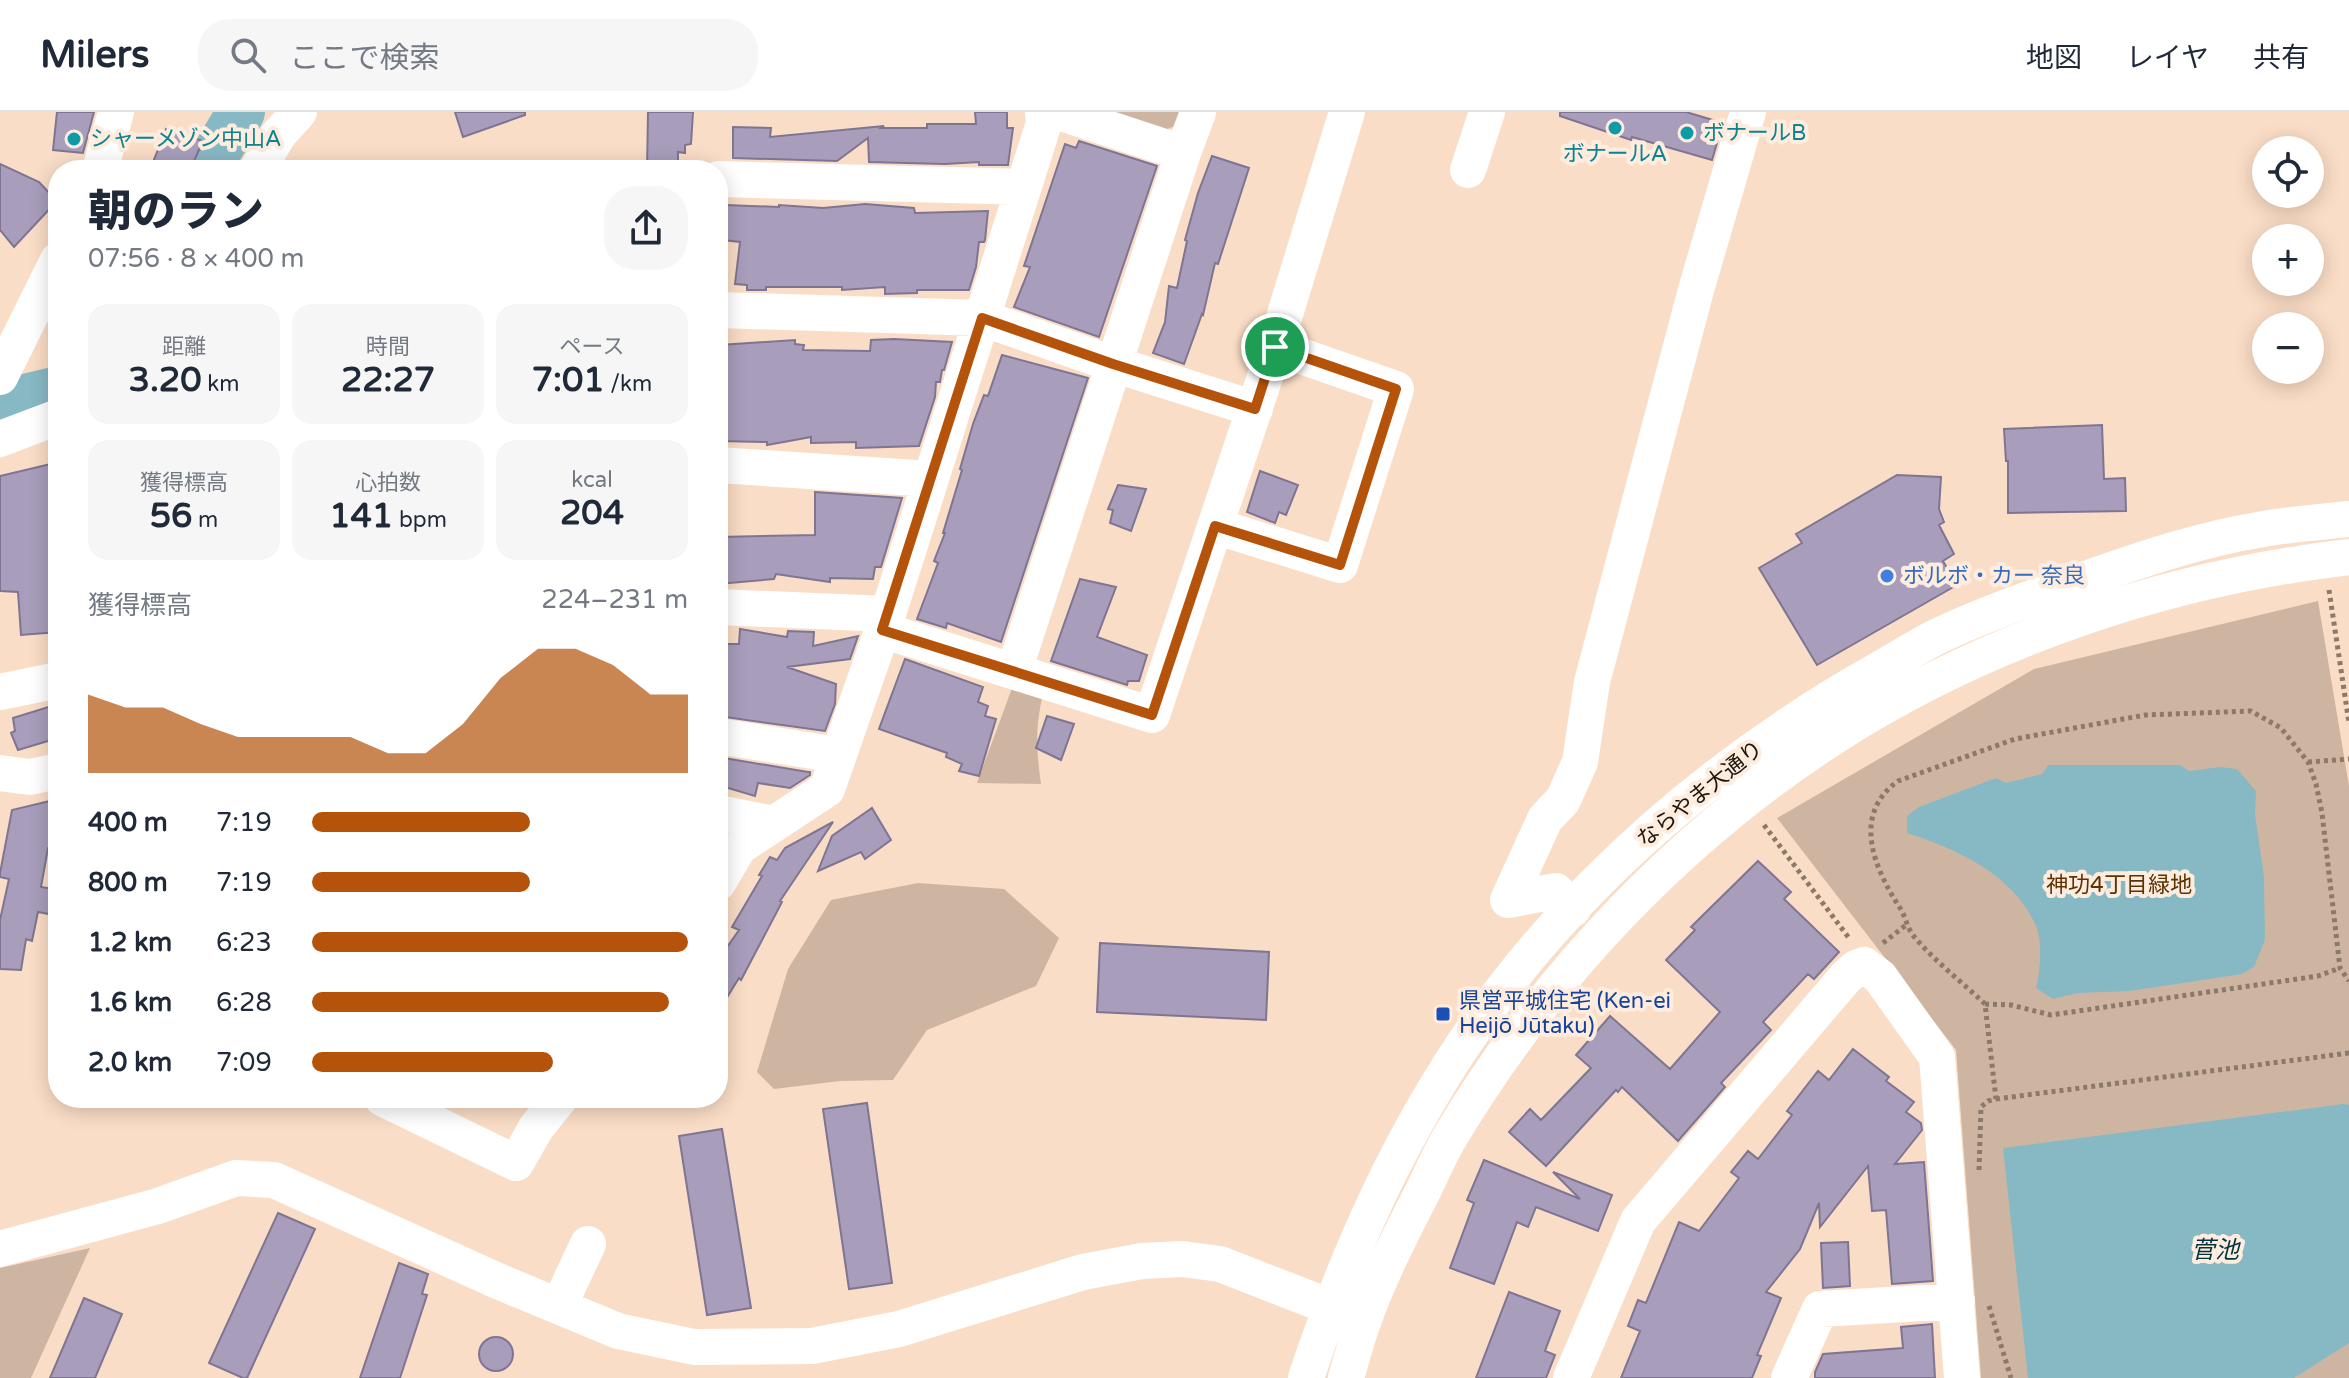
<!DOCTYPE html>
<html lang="ja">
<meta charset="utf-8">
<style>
:root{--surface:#fff;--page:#f6f6f7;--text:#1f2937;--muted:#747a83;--line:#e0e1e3;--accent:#b45309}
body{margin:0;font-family:"Varela Round","Noto Sans JP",sans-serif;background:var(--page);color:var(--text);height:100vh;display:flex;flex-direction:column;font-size:30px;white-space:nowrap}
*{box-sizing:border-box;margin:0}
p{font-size:26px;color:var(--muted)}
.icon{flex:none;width:44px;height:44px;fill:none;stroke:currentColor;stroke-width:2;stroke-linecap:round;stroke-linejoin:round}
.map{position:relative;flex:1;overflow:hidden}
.side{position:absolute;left:48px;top:48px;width:680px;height:948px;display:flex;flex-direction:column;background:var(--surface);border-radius:32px;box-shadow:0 4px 20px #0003}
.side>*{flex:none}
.tools{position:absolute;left:2252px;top:24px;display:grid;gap:16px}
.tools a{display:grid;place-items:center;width:72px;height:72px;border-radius:50%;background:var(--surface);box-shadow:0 4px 20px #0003;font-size:40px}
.pin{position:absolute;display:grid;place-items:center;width:68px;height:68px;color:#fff;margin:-34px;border:4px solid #fff;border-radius:50%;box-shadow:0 2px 8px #0007}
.round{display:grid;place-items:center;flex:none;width:84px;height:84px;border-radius:32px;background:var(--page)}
.headline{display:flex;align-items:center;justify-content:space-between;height:136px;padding:0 40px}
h1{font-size:44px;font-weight:800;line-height:60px}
.metrics{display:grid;grid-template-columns:repeat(3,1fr);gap:12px;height:136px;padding:8px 40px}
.metrics div{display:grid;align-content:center;border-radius:20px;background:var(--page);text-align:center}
.metrics b{font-size:34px;font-weight:800}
.metrics small{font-size:22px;font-weight:400}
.metrics p{font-size:22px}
.chart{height:224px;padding:16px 40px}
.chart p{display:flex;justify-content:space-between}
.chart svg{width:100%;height:144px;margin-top:8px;fill:var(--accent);opacity:.7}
ul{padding:0 40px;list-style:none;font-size:26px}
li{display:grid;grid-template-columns:128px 96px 1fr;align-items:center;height:60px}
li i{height:20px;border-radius:10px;background:var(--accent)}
header{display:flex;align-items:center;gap:48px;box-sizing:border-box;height:112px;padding:0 40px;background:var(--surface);border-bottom:2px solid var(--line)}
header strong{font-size:38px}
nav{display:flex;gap:44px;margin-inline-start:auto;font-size:28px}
.search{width:560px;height:72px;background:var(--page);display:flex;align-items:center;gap:20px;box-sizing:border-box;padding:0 28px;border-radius:32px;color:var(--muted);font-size:30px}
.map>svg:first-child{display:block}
.green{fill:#ceb5a2}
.water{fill:#87b9c5}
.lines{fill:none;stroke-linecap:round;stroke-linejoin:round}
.river{stroke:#87b9c5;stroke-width:48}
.building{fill:#a89ebc;stroke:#7f7592;stroke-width:2}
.path{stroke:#8c7969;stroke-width:5;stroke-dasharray:4 4;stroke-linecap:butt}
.minor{stroke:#fff;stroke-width:36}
.route-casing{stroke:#fff;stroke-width:16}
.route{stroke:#b45309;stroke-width:10}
.culture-dot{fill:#0f9aa8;stroke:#feecdf;stroke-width:3}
.shop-dot{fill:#3f7fe0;stroke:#feecdf;stroke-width:3}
.transit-dot{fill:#1a4fb4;stroke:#feecdf;stroke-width:3}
.labels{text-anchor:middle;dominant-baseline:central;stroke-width:8;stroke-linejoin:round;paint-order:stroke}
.culture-label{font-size:22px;fill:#0d838f;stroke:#feecdf;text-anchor:start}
.shop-label{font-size:22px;fill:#366cbe;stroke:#feecdf;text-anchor:start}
.street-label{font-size:22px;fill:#1e140b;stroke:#feecdf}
.park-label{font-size:22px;fill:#5d3100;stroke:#feecdf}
.transit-label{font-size:22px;fill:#164399;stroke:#feecdf;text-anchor:start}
.water-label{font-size:24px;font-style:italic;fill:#03343d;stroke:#feecdf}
</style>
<header>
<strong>Milers</strong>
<div class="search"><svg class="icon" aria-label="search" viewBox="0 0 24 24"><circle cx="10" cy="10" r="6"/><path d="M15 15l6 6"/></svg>ここで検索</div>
<nav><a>地図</a><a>レイヤ</a><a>共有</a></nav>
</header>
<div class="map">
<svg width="2349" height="1266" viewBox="0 0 2349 1266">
<rect width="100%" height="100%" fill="#faddc6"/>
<!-- green -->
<path class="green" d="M1096,0H1187L1183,11L1162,19Z
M2318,489L2349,674V1266H1981L1956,938L1777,706L2034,557Z
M1015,568L1044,578C1035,614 1036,636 1041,672L977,671Z
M918,771L1004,777L1059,826L1036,874L927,918L893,968L840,969L774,977L757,960L788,857L831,788Z
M90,1136L31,1266H0V1156Z"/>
<!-- water -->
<path class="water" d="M2048,653H2180L2189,659L2220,655L2237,657L2256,679L2255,702L2264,765L2265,828L2254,855L2242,862L2130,879L2078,881L2053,887L2036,876C2040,860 2043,831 2036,814C2014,763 1957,737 1907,721V704L1919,695L1996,666L2006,671L2042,662Z
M2343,992L2349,993V1231L2294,1266H2028L2003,1036Z"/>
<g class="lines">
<!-- river -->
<path class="river" d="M206,58L241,0
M0,292L58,278"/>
</g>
<!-- building -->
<path class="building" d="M57,0H94L83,41L53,38Z
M455,0H525V3L463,25Z
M648,0H693L691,32L685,33V41L678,40V58H647Z
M975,0H1007V16H1013L1008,53H979V50L945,52L869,50L868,26L837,49L733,46V15L771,16L770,25L884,14L881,16H927V12H976Z
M1560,0H1686L1723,11L1712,48L1632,25L1631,28L1560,4Z
M166,17L203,29L190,58H150Z
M1079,29L1157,54L1099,225L1014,195L1030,155L1024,154L1065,32L1076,36Z
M1212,44L1249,56L1218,152L1215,151L1203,203L1202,202L1184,252L1153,241L1165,210L1169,174L1177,176L1187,129L1185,128L1198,81Z
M0,52L39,70L57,89L14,135L0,118Z
M865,92L914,96L915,101L988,99L985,128L984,130H979L976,155L969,178H917V181L885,182V175L842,178V175H766V178H747V173L735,172L740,130L723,128L726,93L779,95V93L823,96Z
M894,227L952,230L944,258H942L940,270H936L935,285L919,334L856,336V330L811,331V325L767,333V330L718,329L720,233L795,228V232L804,233L803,238L870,239L871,228Z
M1002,243L1088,266L1001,530L947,511L946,516L917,507L938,451L934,449L945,421H943L962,358L960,357L973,312L984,283L988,284Z
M2102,313L2104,367L2125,366L2126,399L2008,401V349H2006L2004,317Z
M55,351L58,368V520L21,523L18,480L0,479V364Z
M1260,359L1298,373L1286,403L1279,400L1275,411L1247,400Z
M1897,363L1941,365L1939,397L1944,410L1939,413L1954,442L1943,449L1957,473L1817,553L1759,456L1802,431L1796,422Z
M1118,373L1146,377L1131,419L1110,411L1113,398L1108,397Z
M815,380L902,386L881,455H875L873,467L830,466V470L776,462L774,467L718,472V425L815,423Z
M1080,467L1116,475L1097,525L1147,543L1139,569H1128L1127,573L1051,549Z
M740,517L787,525L788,519L814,520L813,534L858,524L850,547L787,555L836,572L835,592L825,619L718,604V532H739Z
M905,547L983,575L978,590L988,594L985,604L996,607L979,664L959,659L962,652L946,645L947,641L879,617Z
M58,592V626L18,638L11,621L15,619L13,606Z
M1047,604L1074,612L1061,648L1036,636Z
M718,645L808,660H810V663L790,676L758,671L755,684L718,673Z
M58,687V732L48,736L41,775L54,777L49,802L38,800L32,829L26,827L21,858L0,857V808L9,767L0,765V761L12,698Z
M872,696L891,728L865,747L861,740L818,759L832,724Z
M833,710L780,789L782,790L741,868L739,866L718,900V848L739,818L732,815L762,764L759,763L770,745L777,748L785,736Z
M1758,749L1791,780L1784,787L1839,840L1814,867L1808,862L1763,910L1771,918L1721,971L1725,975L1678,1029L1622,975L1618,980L1616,978L1546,1054L1509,1020L1530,997L1541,1008L1591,956L1576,943L1610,904L1670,957L1720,900L1666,848L1695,818L1691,815Z
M1100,831L1269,840L1266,908L1097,900Z
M1853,937L1889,965L1886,969L1914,990L1906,1000L1921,1011L1922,1018L1895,1052L1924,1050L1933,1169L1892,1172L1886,1098L1872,1099L1868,1054L1820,1115L1819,1091L1800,1137L1766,1180L1781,1186L1757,1243L1761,1244L1752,1266H1621L1640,1219L1628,1214L1638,1188L1646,1191L1679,1110L1699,1119L1739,1066L1731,1060L1748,1039L1758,1047L1792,1003L1787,999L1818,959L1829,968Z
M867,991L892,1171L849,1177L823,997Z
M722,1017L751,1196L707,1203L679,1024Z
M1484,1048L1580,1087L1553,1060L1612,1083L1598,1119L1536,1095L1528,1115L1517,1110L1494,1172L1450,1156L1474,1091L1467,1088Z
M278,1101L315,1117L247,1266H243L209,1251Z
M1848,1130L1850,1174L1823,1176L1821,1131Z
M399,1151L428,1162L422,1182L427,1183L400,1266H360Z
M1509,1180L1560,1199L1545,1239L1555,1243L1546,1266H1476Z
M84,1186L122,1202L95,1266H50Z
M1932,1212L1935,1266H1815V1260L1823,1242L1903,1236L1901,1215Z
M479 1242a17 17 0 1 1 34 0a17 17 0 1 1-34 0Z"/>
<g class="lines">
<!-- path -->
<path class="path" d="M2329,478L2349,611
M2308,650L2349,647
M1764,713L1849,826
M1883,831L1906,813
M1985,892L2011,893L2051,903L2318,864L2340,856
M1996,987L2349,941
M1979,1058L1981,995L1988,989L1996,987L1985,892C1963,871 1937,851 1917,828C1906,816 1907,807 1900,796C1874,756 1851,703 1898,669L2015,627L2145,603L2251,599L2281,616L2308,650L2316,672L2322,701L2340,856L2349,869
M1989,1194L2011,1266"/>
<!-- minor -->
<path class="minor" d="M1183,41L1198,0
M100,58L116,0
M257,58L279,22L299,0
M1468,58L1487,0
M718,67L1024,75
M718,198L982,206L1113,252L1255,297
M1275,235L1347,0
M0,265L58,148
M0,327L58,305
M718,353L931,367
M718,495L888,502
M882,518L1152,603L1275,235L1396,277L1340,453L1215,414
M1014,559L1183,41L1058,0
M0,580L58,568
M718,624L838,643
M0,661L30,665L58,659
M718,701L774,712
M718,771L739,735L827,677L888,502L1044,11L1043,0
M1573,797L1556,779L1508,788L1545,707L1563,688L1580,650L1592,570L1696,178L1748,0
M382,986L516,1051L536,1016L560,986
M0,1137L158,1094L236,1066L274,1068L500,1170L618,1219L694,1235L812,1234L899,1217L1083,1160L1142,1149L1182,1147L1220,1152L1364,1208
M559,1194L588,1132
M1306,1266C1348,1139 1401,1021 1478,911C1580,766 1720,648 1873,561C1894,549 1915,536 1936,525C1984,502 2034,485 2083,468C2142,447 2202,427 2263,417C2291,412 2321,410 2349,407
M1346,1266C1352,1246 1357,1226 1364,1207C1380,1163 1401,1122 1422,1081C1432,1061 1441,1039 1453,1020C1549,861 1682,722 1838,622C1991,525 2170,466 2349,445
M1571,1266L1638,1109L1846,865L1856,856L1864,853L1880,865L1937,945L1962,1266
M1789,1266L1820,1197L1957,1189"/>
</g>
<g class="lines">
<!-- route casing -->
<g class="route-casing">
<path id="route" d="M982,206L1113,252L1255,297L1275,235L1396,277L1340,453L1215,414L1152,603L882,518Z"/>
</g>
<!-- route -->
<use href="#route" class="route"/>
</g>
<!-- markers -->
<g class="culture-dot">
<circle cx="1615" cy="16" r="8"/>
<circle cx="1687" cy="21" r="8"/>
<circle cx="74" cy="27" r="8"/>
</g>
<circle class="shop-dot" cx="1887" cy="464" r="8"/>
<rect class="transit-dot" x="1435" y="894" width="16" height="16" rx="4"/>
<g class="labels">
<!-- culture labels -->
<g class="culture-label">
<text x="1703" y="21">ボナールB</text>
<text x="90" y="27">シャーメゾン中山A</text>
<text x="1615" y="42" text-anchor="middle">ボナールA</text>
</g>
<!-- shop labels -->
<g class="shop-label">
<text x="1903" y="464">ボルボ・カー 奈良</text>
</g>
<!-- street labels -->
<g class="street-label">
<text transform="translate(1700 682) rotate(-39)">ならやま大通り</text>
</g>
<!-- park labels -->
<g class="park-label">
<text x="2119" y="773">神功4丁目緑地</text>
</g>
<!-- transit labels -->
<g class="transit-label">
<text x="1459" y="889">県営平城住宅 (Ken-ei<tspan x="1459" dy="25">Heijō Jūtaku)</tspan></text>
</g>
<!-- water labels -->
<g class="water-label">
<text x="2215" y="1138">菅池</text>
</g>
</g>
</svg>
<div class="tools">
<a><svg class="icon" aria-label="locate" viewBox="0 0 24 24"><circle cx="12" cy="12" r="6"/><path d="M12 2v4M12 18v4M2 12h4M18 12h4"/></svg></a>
<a>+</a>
<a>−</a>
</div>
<div class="pin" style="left:1275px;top:235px;background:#1e9e55"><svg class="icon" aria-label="arrive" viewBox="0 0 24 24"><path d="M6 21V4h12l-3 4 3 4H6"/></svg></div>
<section class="side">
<div class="headline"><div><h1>朝のラン</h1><p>07:56 · 8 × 400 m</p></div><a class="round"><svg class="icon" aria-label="share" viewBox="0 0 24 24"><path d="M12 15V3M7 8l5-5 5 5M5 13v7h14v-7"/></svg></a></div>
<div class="metrics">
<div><p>距離</p><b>3.20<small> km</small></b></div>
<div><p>時間</p><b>22:27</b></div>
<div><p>ペース</p><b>7:01<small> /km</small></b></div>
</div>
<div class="metrics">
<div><p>獲得標高</p><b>56<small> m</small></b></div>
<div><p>心拍数</p><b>141<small> bpm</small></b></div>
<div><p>kcal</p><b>204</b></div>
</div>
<div class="chart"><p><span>獲得標高</span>224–231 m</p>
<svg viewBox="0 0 160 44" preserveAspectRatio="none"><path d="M0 44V20L10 24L20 24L30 29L40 33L50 33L60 33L70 33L80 38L90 38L100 29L110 15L120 6L130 6L140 11L150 20L160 20V44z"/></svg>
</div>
<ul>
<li><b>400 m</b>7:19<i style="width:58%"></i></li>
<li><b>800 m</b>7:19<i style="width:58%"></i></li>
<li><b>1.2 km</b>6:23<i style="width:100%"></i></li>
<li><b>1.6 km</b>6:28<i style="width:95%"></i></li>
<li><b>2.0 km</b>7:09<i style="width:64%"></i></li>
</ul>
</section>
</div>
